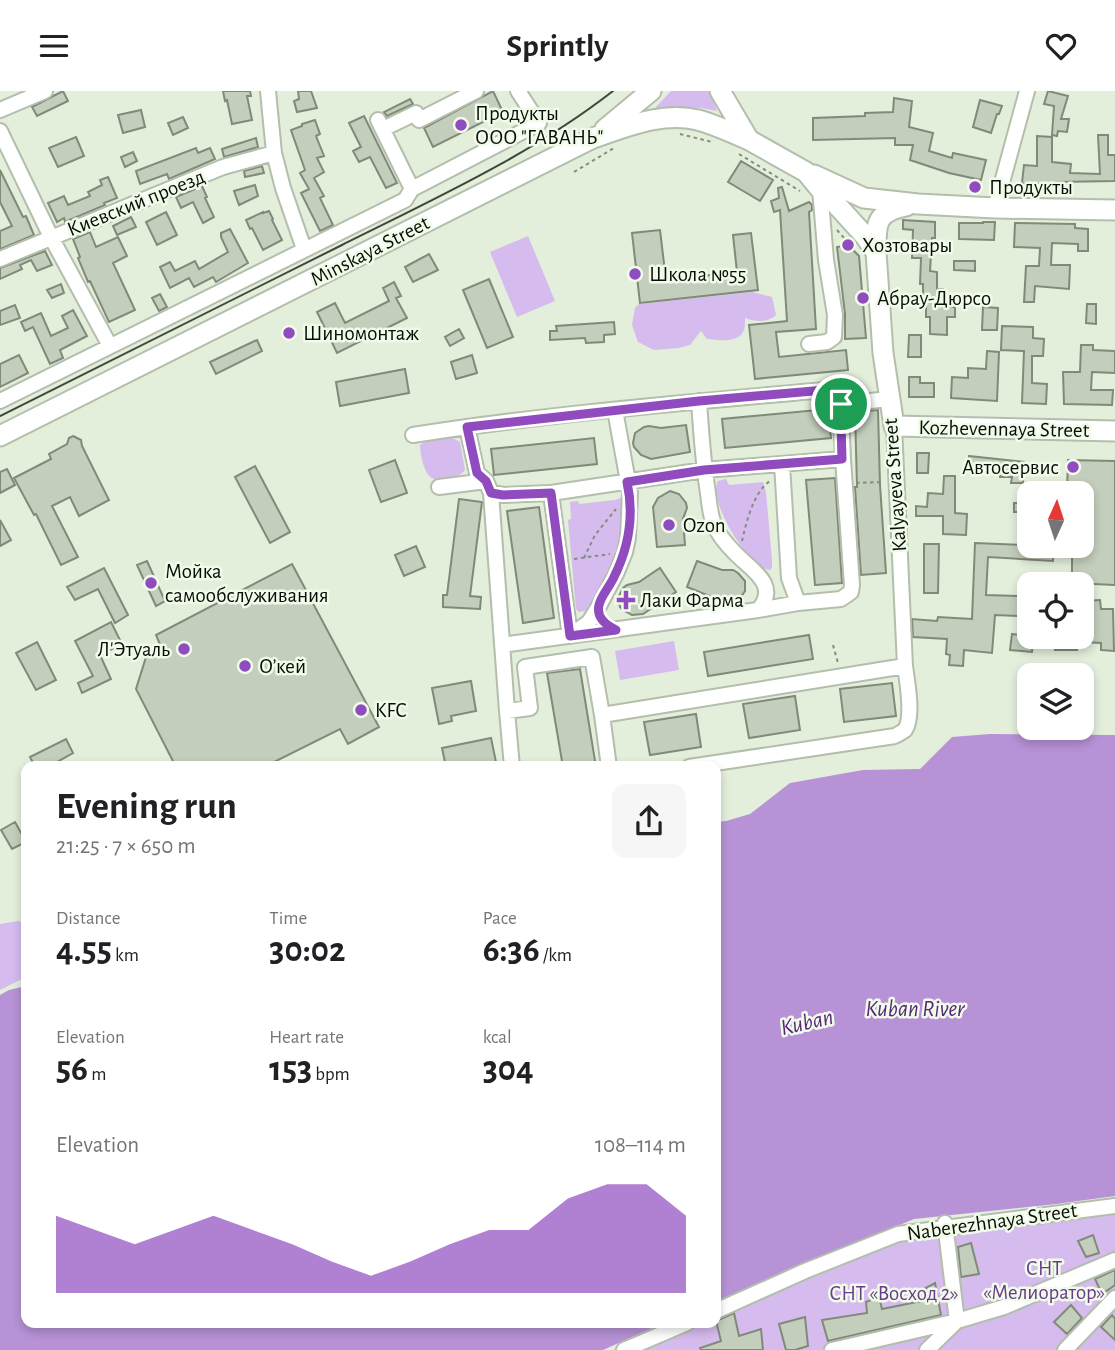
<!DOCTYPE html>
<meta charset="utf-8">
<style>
:root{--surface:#fff;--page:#f6f6f6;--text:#202124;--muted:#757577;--accent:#904bbf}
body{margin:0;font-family:"Alegreya Sans",sans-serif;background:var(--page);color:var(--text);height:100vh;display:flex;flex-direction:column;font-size:26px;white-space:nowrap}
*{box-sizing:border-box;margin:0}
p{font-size:23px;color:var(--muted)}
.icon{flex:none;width:38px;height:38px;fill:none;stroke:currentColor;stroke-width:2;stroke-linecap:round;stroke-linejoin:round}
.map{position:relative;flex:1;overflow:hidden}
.panel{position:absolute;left:21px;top:670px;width:700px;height:567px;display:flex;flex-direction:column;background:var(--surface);border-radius:14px;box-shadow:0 4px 10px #0003}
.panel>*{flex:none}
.needle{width:46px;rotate:3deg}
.fabs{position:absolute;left:1017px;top:390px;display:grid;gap:14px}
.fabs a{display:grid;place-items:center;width:77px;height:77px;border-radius:14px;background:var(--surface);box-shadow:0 4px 10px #0003;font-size:35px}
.pin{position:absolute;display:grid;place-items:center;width:60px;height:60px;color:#fff;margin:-30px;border:4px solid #fff;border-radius:50%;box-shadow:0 2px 7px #0007}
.round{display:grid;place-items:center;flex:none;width:74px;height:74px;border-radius:14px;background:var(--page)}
.head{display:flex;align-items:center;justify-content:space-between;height:119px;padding:0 35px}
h1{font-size:38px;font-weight:700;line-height:52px}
.stats{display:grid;grid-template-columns:repeat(3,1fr);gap:10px;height:119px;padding:7px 35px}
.stats div{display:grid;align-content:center}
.stats b{font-size:35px;font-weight:700}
.stats small{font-size:19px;font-weight:400}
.stats p{font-size:19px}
.chart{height:196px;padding:14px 35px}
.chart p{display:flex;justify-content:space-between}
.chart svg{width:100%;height:126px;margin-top:7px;fill:var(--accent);opacity:.7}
header{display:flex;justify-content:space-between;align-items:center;height:91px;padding:0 35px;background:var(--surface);font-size:32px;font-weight:700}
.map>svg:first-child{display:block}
.green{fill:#d6bbee}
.water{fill:#b792d6}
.building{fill:#c3cebc;stroke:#808a79;stroke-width:2}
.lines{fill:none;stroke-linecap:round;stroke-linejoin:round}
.minor-casing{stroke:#b3beac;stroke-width:18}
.major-casing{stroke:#b3beac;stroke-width:23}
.path{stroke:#858d80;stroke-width:2;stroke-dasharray:3.5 3.5;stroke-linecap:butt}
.minor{stroke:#fff;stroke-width:14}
.major{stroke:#fff;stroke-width:19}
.tram{stroke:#41463c;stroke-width:2}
.route-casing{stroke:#fff;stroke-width:14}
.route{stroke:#904bbf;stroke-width:9}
.poi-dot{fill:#904bbf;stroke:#f0fbe9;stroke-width:2.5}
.labels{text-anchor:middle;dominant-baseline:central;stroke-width:5;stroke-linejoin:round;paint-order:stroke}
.poi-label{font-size:21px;fill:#0a0d07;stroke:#f0fbe9;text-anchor:start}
.street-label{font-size:21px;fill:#0a0d07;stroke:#f0fbe9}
.park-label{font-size:21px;fill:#6a3a8b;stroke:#f0fbe9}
.water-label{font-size:23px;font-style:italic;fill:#572778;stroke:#f0fbe9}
</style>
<header><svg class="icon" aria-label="menu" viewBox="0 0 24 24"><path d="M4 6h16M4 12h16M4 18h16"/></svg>Sprintly<svg class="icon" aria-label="heart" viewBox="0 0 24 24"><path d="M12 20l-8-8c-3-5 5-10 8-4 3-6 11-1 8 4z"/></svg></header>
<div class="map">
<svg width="1115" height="1259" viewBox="0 0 1115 1259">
<rect width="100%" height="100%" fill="#e3eedb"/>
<!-- green -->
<path class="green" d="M671,0H710L717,20L701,17H655Z
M528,145L555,210L517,226L490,161Z
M752,201L772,206L776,224C767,232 756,231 745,227C745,231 745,235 744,239C738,253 719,249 707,248L701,240L690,254L679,257L654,259L638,251L632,234L635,217L639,213Z
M451,346L460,351L465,379C460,385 457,385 450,386C444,387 437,390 432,387C424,384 420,362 420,354L428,349Z
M726,388L729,394L763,391L766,401L772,469V476L770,479C748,477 707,409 718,390Z
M626,405L627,409L618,471L589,519L579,521L576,518L568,429L571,428L570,411L578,410L579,413L615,409Z
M674,550L679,579L620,589L615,560Z
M18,830L26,832V886L0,899V833Z
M1115,1108V1259H613L674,1232H716V1214L945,1132Z"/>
<!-- water -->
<path class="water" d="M990,643L1115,644V1105L1056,1113L914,1128L716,1210V731L726,730L750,723L790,692L863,679L920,678L952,646Z
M26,895V1232H663L603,1259H0V904L9,899Z"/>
<!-- building -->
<path class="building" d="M63,0L68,10L37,25L32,16Z
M223,0H250L251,5H247L252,29L232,33L227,9L225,10Z
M298,0H311L317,17L297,21L294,10L299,8Z
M493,0L503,21L433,56L424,37Z
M1048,0L1068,5L1061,28H1069L1067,41L1058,40L1057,45L1052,44L1054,15L1044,13Z
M894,7L912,10L909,36L933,42L929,60L952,67L953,62L986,69L981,89L949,82L910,69L913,54H895V47L813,49V27L865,25V22L893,21Z
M410,8L413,13L387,25L384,21Z
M980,9L1002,15L999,23H997L991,42L973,36Z
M141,19L145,36L123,42L118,24Z
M364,25L397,92L386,97L370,66L359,71L353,60L361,56L349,32Z
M183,26L188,37L173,44L168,32Z
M315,29L320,43L316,45L324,65L317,67L324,81L314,87L324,105L320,107L333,134L320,140L301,102L309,98L300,82L305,79L291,39L302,35V33Z
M1098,44H1108V64H1115V90L1056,91V94L1022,92L1024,74L1037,75V45L1052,46V71L1071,73L1070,82L1100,83Z
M76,46L84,65L58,76L49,57Z
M256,47L258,56L224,66L222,58Z
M196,57L198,62L210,57L215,68L169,88L167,83L140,93L136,80Z
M133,61L137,70L125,76L121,66Z
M741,70L773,89L760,110L728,91Z
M262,75L264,82L245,86L244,80Z
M0,79L23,126L26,125L34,144L0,158V140L12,135L0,111Z
M108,86L117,107L104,112L105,114L65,131L64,127L57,131L48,112L64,105L68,114L90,105L88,101L102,94L100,89Z
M255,94L258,105L239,114L234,100Z
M202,95L207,106L205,107L214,126L203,132L193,111L181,117L176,106Z
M782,96L789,120L809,111L812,114V119L809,121L816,238L776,241L779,266L846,259L848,279L755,288L749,234L787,230L780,119L774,121L771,110L779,107L778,97Z
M269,120L273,128L272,129L282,149L263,159L252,137L250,138L246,129L263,121V122Z
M166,121L177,144L157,154L146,131Z
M131,126L136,136L117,144L113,135Z
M903,129L935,131V147H932L930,180L937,181V198H943V216H955V226H947V244L930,243V226H926V210H923V193H920L921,167H912L913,139L903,138Z
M983,131H995L994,149L959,148V132H983Z
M1015,132L1075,133V137L1088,138V160H1078V153L1052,152L1051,174H1070L1069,198L1035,195L1034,211H1024L1026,175H1039L1040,157L1014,156Z
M230,138L248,172L216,191L213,186L194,196L189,187L170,197L160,176L170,171L175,180L195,170L199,178L228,161L221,146V142Z
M660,139L666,189L737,181L733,144L751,142L758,199L640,212L632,142Z
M90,141L96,156L118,146L127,165L113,172L135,219L109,231L90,190L88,191L78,167L80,166L73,148Z
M848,154L859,165L866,247L845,248V223L837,156Z
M45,160L52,174L37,180L31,169L20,174L22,178L0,188V177Z
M429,163L438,179L413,191L405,176Z
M954,170H975V180L954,179Z
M489,188L513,246L487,257L463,199Z
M394,191L401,205L396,207L407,227L337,262L317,221L335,212L345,232L389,210L383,197Z
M61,193L64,202L52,207L47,199Z
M160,203L167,216L159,220L152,207Z
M1087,213H1096V233L1086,232Z
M15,214L20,227L0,234V220Z
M983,216L998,217L997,239H982Z
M73,219L87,245L60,259L63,267L50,273L33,236L25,240L21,231L41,222L51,245L68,237L62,225Z
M614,231L615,243L604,244V251L586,252L585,247L550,249V240H557L556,235Z
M1002,235L1033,236V247L1044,248L1043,265H1032V292L1047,293L1046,313L1022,312L1024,260L1001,259Z
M459,238L464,247L450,255L445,246Z
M909,244H921V266H908Z
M257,249L262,260L216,283L210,271Z
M1081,254H1093V259L1115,260V282L1092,281L1091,299H1113L1112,314L1064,313L1063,281H1080Z
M987,260L999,261L997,310L951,307L952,286L968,287V277L986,278Z
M19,264L28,282L0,296V273Z
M472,264L477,282L456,288L451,271Z
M405,278L409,302L340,315L336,291Z
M909,286H920V292H934V306H909Z
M828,318L831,347L725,357L722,328Z
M878,319L880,394L886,482L861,484L855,396H857L855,321Z
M686,334L690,361L651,368L641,364L634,356L633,352L635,342L644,336L649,335L661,337Z
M73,345L81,349L82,355L109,409L79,425L70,406L52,415L78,466L61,474L36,423L34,424L14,387L51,368L49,363L67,353L69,347Z
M594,347L597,373L494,384L491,358Z
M917,362H929L928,382H917Z
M969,365L1024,371L1023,392H1011L1012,386H1000V382L968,380Z
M395,369L407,402L381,411L369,379Z
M1068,369L1115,370V494L1072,492V455H1082V401H1067Z
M255,375L290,441L270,452L235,386Z
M7,378L15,394L0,402V381Z
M944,385H955V422L967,423L966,444L943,443V425H916V415L927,416L928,402L943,403Z
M835,387L842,492L815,494L806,389Z
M670,400L679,403L686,412L687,417L683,428L685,454L657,456L653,416L658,407Z
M459,408L482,411L470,505L481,506L480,518L443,516V504H447Z
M1014,412H1029V421H1014Z
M539,416L554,527L523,532L507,420Z
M0,429L11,449L0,455Z
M975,452L1054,455L1053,470L988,466L986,504L1022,505L1021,525L995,524L992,562L964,559L963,575L949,574L950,564L946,563L947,548L913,546L912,528L937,530L938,526L972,528Z
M924,453H939L938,502H924Z
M416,455L425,476L404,485L395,464Z
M147,470L165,510L156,515L137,474Z
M697,470L722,479H733L738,482L745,490V500L743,503L735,510L724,511L687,496Z
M292,473L379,636L348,653L340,638L264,676H176L136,598L147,563L161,556L156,544Z
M104,477L128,524L115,532L98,498L75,509L67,496Z
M660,477L676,501L643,523L632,524L623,519L620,516L618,507L623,497L627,494L639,491Z
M1100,509L1101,518H1113L1114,560L1101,559V552L1082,551V510Z
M111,531L122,553L100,564L111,588L82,602L78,592L93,585L75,550Z
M1012,543L1033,546L1032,561L1010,559Z
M809,544L813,568L708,585L704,561Z
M1050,546H1077V559H1055V552Z
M37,551L56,589L36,599L16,562Z
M580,578L596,676H563L547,582Z
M471,590L476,620L451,625L452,630L439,633L432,597Z
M892,592L896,625L844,631L840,598Z
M795,605L800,639L749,647L743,613Z
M696,623L701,656L650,664L644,631Z
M491,647L496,671L472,676H446L442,657Z
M66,648L73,662L48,676H35L30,666Z
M15,731L26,751L12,758L1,739Z
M1093,1144L1099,1162L1086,1166L1078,1150Z
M971,1152L979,1183L961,1186L958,1156Z
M1115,1179V1194L1102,1203L1095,1188Z
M935,1192L941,1224L828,1250L822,1229L867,1222L866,1211L879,1206L882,1218L922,1210L920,1200Z
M1071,1214L1082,1227L1067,1243L1054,1231Z
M734,1222L739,1245L761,1238L763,1259H701L700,1257L721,1250L716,1230Z
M1112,1224L1115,1228V1249L1101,1236Z
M805,1226L808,1255L795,1259H786L779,1233Z"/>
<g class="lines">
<!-- minor casing -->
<g class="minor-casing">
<path id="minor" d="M268,0L274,62L283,97L304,158
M0,19L45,0
M378,29L412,98
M383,38L416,22L419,29L476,0
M0,40L51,146L110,255
M995,117L1027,0
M0,168L223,76L274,62
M809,253L827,251L834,246L835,224L826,169L820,98
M0,310L405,109L412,98L539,32L518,0
M699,310C701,341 703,371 708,402C709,411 710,424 714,433C718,444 728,455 736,463C753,480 780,495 758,519
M841,313L889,308
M467,336L477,382L486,390L491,402L507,620L512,676
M413,344C553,322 695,311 836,298L840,299L843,368L852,494L851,501L841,508L798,512L758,519L502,554
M782,373L789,487L798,512
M439,396L486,390
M491,402L504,404L551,402L704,379L843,368
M551,402L570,545L589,531L599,515L616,483L625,461L628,447L630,402L615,319
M507,620L530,617L525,576L592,566L602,624L609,676
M602,624L905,575
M689,676L895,645C896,645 905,639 905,639C914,626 907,590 905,575L894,335
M716,1220L805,1180L898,1143L1115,1115
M624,1259L687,1232
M832,1259L957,1230L1004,1216L1115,1169
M927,1259L957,1230L945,1132
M1065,1259L1115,1207"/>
</g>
<!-- major casing -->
<g class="major-casing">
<path id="major" d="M720,0L749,49L806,81L820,98L835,112L865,145L876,161L883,262L894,335L1115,340
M605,38L651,0
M814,84L864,107L918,113L995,117L1115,119
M876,161C876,133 875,121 906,115
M0,345L593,47C626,36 663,20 698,29C716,34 733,42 749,49"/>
</g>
<!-- path -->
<path class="path" d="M680,43L712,51
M739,63L800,100
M574,81L614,57
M837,139L845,148
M856,392L882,391
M742,450C746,432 754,400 770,390
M584,467L595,444L616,418
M574,468L610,463
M833,554L838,572"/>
<!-- minor -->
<use href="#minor" class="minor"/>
<!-- major -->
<use href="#major" class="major"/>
<!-- tram -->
<path class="tram" d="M0,325C114,268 228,211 342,154C434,108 531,64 613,0"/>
</g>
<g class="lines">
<!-- route casing -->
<g class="route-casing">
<path id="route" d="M836,298L840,299L842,368L704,379L627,391C634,423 629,456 614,486C610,495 601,505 599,514C596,527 606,534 616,539L570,545L551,402L503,404L491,402L486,390L477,382L467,336L699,310Z"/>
</g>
<!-- route -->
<use href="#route" class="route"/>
</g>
<!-- markers -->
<g class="poi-dot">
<circle cx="461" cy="34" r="7"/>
<circle cx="975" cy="96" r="7"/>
<circle cx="848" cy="154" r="7"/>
<circle cx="635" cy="183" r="7"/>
<circle cx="863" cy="207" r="7"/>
<circle cx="289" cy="242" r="7"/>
<circle cx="1073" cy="376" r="7"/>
<circle cx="669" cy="434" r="7"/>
<circle cx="151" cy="492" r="7"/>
<path d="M622.5 498.5h7v7h7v7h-7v7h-7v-7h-7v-7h7z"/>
<circle cx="184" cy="558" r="7"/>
<circle cx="245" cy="575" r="7"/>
<circle cx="361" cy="619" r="7"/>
</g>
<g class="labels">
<!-- poi labels -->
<g class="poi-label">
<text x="475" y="22">Продукты<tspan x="475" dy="24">ООО "ГАВАНЬ"</tspan></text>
<text x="989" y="96">Продукты</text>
<text x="862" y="154">Хозтовары</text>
<text x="649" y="183">Школа №55</text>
<text x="877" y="207">Абрау-Дюрсо</text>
<text x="303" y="242">Шиномонтаж</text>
<text x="1059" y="376" text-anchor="end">Автосервис</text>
<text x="683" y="434">Ozon</text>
<text x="165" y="480">Мойка<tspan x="165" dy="24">самообслуживания</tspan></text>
<text x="640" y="509">Лаки Фарма</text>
<text x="170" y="558" text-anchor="end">Л'Этуаль</text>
<text x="259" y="575">О’кей</text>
<text x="375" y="619">KFC</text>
</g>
<!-- street labels -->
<g class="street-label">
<text transform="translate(136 112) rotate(-22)">Киевский проезд</text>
<text transform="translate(370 160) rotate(-27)">Minskaya Street</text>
<text transform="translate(1004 338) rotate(1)">Kozhevennaya Street</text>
<text transform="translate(895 394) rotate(-94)">Kalyayeva Street</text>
<text transform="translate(992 1131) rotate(-8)">Naberezhnaya Street</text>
</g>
<!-- park labels -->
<g class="park-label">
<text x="1044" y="1177">СНТ<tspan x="1044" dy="24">«Мелиоратор»</tspan></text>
<text x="894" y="1202">СНТ «Восход 2»</text>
</g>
<!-- water labels -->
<g class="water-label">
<text x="915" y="918">Kuban River</text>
<text transform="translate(807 932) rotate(-13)">Kuban</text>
</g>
</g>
</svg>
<div class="fabs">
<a><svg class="needle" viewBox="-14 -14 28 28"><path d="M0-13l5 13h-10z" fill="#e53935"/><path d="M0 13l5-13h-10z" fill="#757577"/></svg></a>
<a><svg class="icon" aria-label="locate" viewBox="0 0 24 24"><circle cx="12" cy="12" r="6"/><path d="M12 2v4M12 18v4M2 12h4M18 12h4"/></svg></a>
<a><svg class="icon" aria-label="layers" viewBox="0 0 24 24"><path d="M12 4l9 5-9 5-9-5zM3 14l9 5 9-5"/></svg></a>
</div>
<div class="pin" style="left:841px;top:313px;background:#1e9e55"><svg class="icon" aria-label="arrive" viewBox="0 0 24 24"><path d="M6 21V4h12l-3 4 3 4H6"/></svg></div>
<section class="panel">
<div class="head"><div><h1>Evening run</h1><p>21:25 · 7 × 650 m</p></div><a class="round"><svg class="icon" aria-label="share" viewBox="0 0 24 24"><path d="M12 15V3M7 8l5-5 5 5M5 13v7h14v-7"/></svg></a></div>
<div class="stats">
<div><p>Distance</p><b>4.55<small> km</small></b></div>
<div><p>Time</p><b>30:02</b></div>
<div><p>Pace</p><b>6:36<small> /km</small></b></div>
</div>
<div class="stats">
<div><p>Elevation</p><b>56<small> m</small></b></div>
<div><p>Heart rate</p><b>153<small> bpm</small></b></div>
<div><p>kcal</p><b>304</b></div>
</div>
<div class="chart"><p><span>Elevation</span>108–114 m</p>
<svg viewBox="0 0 160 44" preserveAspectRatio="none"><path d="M0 44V17L10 22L20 27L30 22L40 17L50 22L60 27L70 33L80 38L90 33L100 27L110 22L120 22L130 11L140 6L150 6L160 17V44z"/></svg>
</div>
</section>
</div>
